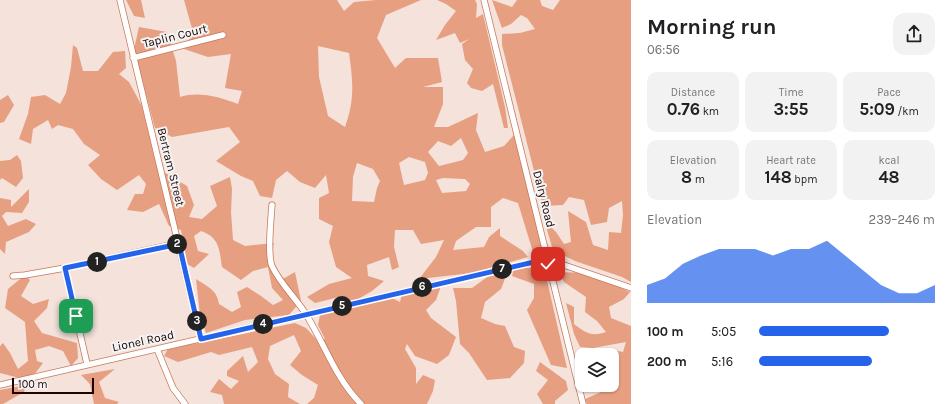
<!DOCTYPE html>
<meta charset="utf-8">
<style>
:root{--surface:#fff;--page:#f2f2f2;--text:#202124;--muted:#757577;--accent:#2563eb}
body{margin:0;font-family:Karla,sans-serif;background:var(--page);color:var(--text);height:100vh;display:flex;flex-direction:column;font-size:15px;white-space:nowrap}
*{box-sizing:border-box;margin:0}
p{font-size:13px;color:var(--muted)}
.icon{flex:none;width:22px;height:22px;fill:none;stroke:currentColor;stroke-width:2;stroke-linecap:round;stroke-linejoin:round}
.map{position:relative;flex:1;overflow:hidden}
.sheet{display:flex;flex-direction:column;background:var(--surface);width:320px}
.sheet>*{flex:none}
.tools{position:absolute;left:575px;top:348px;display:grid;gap:8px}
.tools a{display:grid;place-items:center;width:44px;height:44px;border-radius:8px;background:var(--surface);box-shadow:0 1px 3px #0004;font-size:20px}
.scale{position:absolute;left:12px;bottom:10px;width:82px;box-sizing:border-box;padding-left:4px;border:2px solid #1d0300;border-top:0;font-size:11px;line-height:14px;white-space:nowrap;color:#1d0300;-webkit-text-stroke:3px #f4f4f4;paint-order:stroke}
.pin{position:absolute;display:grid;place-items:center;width:34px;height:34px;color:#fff;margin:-17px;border-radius:8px;box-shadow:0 2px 6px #0006}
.km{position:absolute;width:20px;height:20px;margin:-10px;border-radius:50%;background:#222;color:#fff;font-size:11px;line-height:20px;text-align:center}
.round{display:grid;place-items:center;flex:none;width:42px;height:42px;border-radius:12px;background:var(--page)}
.head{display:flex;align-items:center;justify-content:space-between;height:68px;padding:0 16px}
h1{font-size:22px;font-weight:700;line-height:30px}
.metrics{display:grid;grid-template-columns:repeat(3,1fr);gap:6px;height:68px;padding:4px 16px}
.metrics div{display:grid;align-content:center;border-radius:10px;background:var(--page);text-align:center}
.metrics b{font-size:17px;font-weight:700}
.metrics small{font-size:11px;font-weight:400}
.metrics p{font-size:11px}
.chart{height:112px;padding:8px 16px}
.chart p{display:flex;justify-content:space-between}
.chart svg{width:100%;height:72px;margin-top:4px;fill:var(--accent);opacity:.7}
ul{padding:0 16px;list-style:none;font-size:13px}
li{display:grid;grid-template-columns:64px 48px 1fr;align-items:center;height:30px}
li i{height:10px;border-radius:5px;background:var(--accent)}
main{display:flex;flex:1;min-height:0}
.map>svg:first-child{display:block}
.forest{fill:#e79f81;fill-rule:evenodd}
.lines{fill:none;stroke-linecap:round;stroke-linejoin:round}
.minor-casing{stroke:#c77857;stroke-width:7}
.minor{stroke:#fff;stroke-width:5.5}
.route-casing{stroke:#fff;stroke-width:8}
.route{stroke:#2563eb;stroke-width:5}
.labels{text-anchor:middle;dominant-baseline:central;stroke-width:4;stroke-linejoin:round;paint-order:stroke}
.street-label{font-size:12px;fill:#1d0300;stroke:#f4f4f4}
</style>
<main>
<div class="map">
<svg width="631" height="404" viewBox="0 0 631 404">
<rect width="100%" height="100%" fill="#f4e2db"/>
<!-- forest -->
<path class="forest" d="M126,0H141L145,18L134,16Z
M184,0H337L344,11L354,2L376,0H421L386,15L377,38L395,68L406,58H438L442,82L423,87H443V104L434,127H448L478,113L476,130L485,152L504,146L514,135L542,248L533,252L518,203L503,198L491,207V227H476L456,241L453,250L484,247L489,237L500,228V236L523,251L528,257L472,273L419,279L436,257L444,240L421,244L413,230H395L394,247L399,267L392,270L389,257L367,265L368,276L384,281L372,291L353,302L339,297L315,303L307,297L329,284L352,278L336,267L329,242L333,226L319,219V198L329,193L326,175L315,188L300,182L287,171L276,180L272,198L260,196L253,181L241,176L216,161L240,142L229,127L172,137L155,128L134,49L139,27L167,32L176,61L180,97C200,91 219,97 238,104L242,91L225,88L231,54L208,57L184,49L193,32ZM318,46L349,53C353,82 355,99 345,127L328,116L319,77ZM461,138L468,153L463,160L439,166L428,152L438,141L451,146ZM409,157L425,162L428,173L425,180L404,185L399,163ZM357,163L373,169L380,181L377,188L374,202L352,201L353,177ZM443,178L465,179L470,184L466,191L442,193L436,180Z
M437,0H475L477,4L476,18L483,14L505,107L508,128H504L493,84L482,91L471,88L467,83L473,69L465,60L462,44L469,39L460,43L455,33L436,40L445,25L456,11L446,4Z
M492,0L512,7L517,0H540L542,6L553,10L560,0H631V282L622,277L575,261L553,250L544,220L556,232L564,244L571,242L568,211L586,222L593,245L608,250L609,232L621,233L623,215L622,201L609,208L607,222L591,225L584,200L569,197L563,205L543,206L502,45V34L520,33L535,29L527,18L521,15L511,24L502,28Z
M73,45L77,48L83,71H98L113,52L125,51L126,68L119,74L129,82L142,106L157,168L187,186L194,205L189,217L202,219L217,206L210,186L230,177L232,189L231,212L233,240L245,246L274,243L269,263L281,280L295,272L301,301L289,315L245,320L206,333L200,315L196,279C208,287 217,290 219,304L232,312L241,307L237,292L247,287L261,296L273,305L283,300L272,288L268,267L253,271L241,280L222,267C219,249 220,238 201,231L194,236L198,251L209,254L194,268L187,264L181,230L169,226L159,204L143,212L127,210L135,194H143L146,184L139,175L117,190L101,179L88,165L100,155L84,144L73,129L58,125L52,129L48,120L33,129L31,144L19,139L28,114L31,97L45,95L60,104L66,93L71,67Z
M8,95L14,105L4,122L0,123V100Z
M17,155L21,161L23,178L16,187L2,178L0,180V161L10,160Z
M29,189V202L22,213L6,212L2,216L8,226L26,219L36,224L29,232L6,242L5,254L0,249V198L11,200V207Z
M514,268H536L546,276L567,368L551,365L527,310L534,298V284L512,276Z
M559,272L586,273L630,292L624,299L609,307L611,318L631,326V404H587L585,399L601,392L598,385H612V355H598V353L613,350L623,352L626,342L593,348L580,347L574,334L566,303L574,307V324C586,333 591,337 606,332L597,321L585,312L586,297L564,282Z
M25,275L30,280L21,296L33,304L49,299L47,308L34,321L42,333L77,343L78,358L71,366L63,351L49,346L35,350L37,361L43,363L34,375L19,378L0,373V346L3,343L10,353L18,369L28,361L25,322L5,308L8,289Z
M490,275L506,276L501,289L485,302L481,318L495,324L505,326L514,347L525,351L524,363L510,378L487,380L469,353L460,344L456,301L453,288H472Z
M441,286L436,300L426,310L431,318L456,337L449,355L437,364L415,356L407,344L405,349L416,368V384L423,375L435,380L433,391L427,404H307L314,398L318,385L302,375L290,365L301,351L294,335L270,346L268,359L275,374L289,384L288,397L300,404H224L222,395L210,392L219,379L231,389L239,381L227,376V371L243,356L248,372L258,362L252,347L219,355L211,352L178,362L164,356L169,347L199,343L295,323L306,328L317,340L325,339L318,325L320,315L368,300H380L388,296L400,302L402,293L423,291Z
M540,362L566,381L568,390L555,401V404H543L537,394L548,380L536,371Z
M115,369L99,382L105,398L119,402L117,404H94L90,384L81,375Z
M26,385L24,392L3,404H0V390Z"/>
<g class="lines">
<!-- minor casing -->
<g class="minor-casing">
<path id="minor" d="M120,0L201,339
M484,0L583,404
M133,58L223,35
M272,205C271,219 267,254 272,266C280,284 297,299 307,316C325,345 336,379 361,404
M548,264L555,262L631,288
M65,268L87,364
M13,276L25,275L65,268L179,243
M157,349L173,388L185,404
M0,385L547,259"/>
</g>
<!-- minor -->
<use href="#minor" class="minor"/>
</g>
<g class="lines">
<!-- route casing -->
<g class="route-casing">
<path id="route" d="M76,316L65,268L179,244L201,339L547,259L548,264"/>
</g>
<!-- route -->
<use href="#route" class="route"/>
</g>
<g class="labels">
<!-- street labels -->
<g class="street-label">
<text transform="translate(175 36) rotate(-14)">Taplin Court</text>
<text transform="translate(171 167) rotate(76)">Bertram Street</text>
<text transform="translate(544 199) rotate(76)">Dalry Road</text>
<text transform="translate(143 341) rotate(-12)">Lionel Road</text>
</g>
</g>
</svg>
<div class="tools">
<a><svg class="icon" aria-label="layers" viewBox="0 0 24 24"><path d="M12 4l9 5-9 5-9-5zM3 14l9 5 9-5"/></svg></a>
</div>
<div class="scale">100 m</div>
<div class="pin" style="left:76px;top:316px;background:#1e9e55"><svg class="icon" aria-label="arrive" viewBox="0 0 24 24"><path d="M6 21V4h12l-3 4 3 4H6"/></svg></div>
<div class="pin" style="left:548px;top:264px;background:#d93025"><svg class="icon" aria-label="check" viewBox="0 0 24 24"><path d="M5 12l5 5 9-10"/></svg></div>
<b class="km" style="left:97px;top:262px">1</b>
<b class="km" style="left:177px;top:244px">2</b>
<b class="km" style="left:197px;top:321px">3</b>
<b class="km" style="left:263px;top:324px">4</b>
<b class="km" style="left:342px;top:306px">5</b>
<b class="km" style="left:422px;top:287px">6</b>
<b class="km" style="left:502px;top:269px">7</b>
</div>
<section class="sheet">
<div class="head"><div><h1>Morning run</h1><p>06:56</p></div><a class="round"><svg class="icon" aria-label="share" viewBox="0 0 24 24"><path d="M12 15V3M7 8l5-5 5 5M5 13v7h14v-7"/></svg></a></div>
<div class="metrics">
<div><p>Distance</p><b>0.76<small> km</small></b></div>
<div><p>Time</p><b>3:55</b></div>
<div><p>Pace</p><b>5:09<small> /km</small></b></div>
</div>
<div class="metrics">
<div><p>Elevation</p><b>8<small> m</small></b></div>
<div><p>Heart rate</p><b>148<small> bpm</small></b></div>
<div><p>kcal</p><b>48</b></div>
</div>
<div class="chart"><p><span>Elevation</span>239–246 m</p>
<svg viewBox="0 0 160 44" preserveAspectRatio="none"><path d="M0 44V33L10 29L20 20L30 15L40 11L50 11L60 11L70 15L80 11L90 11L100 6L110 15L120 24L130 33L140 38L150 38L160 33V44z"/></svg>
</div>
<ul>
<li><b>100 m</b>5:05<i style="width:74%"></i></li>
<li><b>200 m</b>5:16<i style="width:64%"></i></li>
</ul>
</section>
</main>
